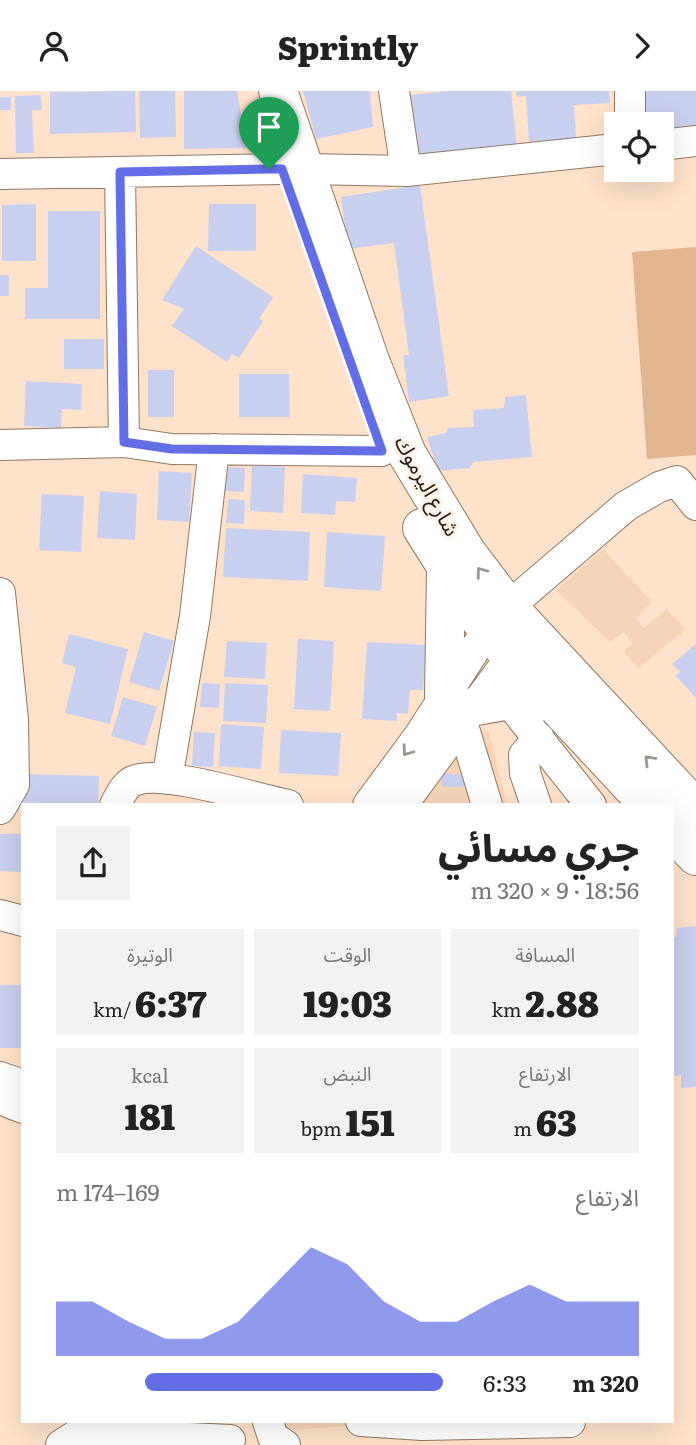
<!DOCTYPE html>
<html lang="ar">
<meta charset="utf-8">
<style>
:root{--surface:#fff;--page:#f2f2f2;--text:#222;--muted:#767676;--accent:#636ee6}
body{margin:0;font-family:Literata,"Noto Sans Arabic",serif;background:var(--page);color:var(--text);direction:rtl;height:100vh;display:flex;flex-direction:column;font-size:26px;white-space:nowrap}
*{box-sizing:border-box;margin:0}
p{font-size:23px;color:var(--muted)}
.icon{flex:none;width:38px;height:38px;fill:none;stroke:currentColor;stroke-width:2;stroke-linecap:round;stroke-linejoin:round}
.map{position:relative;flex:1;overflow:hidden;direction:ltr}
.panel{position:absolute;left:21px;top:712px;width:653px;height:620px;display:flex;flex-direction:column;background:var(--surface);border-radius:0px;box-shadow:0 7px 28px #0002;direction:rtl}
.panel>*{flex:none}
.fabs{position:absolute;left:604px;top:21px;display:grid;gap:14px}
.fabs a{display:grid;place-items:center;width:70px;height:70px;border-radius:0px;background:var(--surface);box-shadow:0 7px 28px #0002;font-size:35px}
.pin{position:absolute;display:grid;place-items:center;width:60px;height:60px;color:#fff;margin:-72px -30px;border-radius:50% 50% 50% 0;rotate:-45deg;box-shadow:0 0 7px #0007}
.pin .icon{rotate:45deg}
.round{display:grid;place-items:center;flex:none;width:74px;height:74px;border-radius:0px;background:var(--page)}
.headline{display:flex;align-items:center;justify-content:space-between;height:119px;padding:0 35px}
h1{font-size:38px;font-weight:800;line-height:52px}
.metrics{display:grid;grid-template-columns:repeat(3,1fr);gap:10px;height:119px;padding:7px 35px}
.metrics div{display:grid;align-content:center;border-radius:0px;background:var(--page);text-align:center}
.metrics b{font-size:35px;font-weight:800}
.metrics small{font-size:19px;font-weight:400}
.metrics p{font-size:19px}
.chart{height:196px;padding:14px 35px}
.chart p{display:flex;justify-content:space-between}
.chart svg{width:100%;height:126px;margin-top:7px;fill:var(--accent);opacity:.7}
ul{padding:0 35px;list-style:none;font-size:23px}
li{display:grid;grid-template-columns:112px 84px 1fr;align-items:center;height:52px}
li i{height:18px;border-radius:9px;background:var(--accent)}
header{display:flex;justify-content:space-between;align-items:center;height:91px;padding:0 35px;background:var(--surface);font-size:32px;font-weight:800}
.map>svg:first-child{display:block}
.built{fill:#f6d4b8}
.green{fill:#e2b591}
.building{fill:#c9cfee}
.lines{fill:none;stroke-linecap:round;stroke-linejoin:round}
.minor-casing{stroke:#907763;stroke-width:32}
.major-casing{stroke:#907763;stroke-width:40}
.minor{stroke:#fff;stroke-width:30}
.major{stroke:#fff;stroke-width:38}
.oneway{stroke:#9c9793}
.route-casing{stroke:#fff;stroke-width:14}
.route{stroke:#636ee6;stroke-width:9}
.labels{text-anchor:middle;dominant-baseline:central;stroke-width:6;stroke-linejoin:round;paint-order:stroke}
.street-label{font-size:21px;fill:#221810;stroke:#fef2e9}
</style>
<header><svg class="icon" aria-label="forward" viewBox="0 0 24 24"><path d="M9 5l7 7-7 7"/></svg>Sprintly<svg class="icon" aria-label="person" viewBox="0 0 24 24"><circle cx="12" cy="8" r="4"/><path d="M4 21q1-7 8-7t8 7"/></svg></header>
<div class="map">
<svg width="696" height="1354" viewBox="0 0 696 1354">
<rect width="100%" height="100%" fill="#fee2cb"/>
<!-- built -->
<path class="built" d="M603,458L652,511L636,528L644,537L666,518L686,538L638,578L624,560L632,552L624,541L610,551L556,499Z
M474,636L489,641L507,714H412Z
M259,1330H421L259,1341Z"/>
<!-- green -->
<path class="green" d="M696,156V364L647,368L632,161Z"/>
<!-- building -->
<path class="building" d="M135,0L136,41L50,43V1Z
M139,0H175L176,46L140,47Z
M184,0H237L247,57L184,58Z
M303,0H370L373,36L316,48Z
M448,0H511L517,56L417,67L410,4Z
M516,0H609L610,12L574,14L576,47L529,51L526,5L517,6Z
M638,0H696V35L662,39V33H641Z
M41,4L42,19H32L34,62H16L15,5Z
M0,6H11V19H0Z
M420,94L449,305L409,311L403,264H409L394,152L348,158L341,106Z
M36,113V170H2V114Z
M209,113H256V160H208Z
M48,120H100V228H25V197H48Z
M196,155L273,206L259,228L263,230L239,267L232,263L227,271L172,235L184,218L162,209Z
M0,184H9V205H0Z
M64,248H104V278H64Z
M148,279H174V326H148Z
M239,283H289L290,326H239Z
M26,290L82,293L81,319L62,318L61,337L24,335Z
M526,304L532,366L473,371L470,377L438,380L427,346L446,342L448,337L474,336L473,319L504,317L505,306Z
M252,374L285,376L283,422L250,420Z
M226,376L245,377L244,401L225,400Z
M159,380L192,382L189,431L157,429Z
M303,383L357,387L355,411L336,410L335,424L301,422Z
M100,400L137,403L135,449L97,447Z
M42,403L84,405L81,461L39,459Z
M228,408L245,409L244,433L226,432Z
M226,437L310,441L308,490L223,486Z
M327,441L385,445L381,500L324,496Z
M144,541L174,550L159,600L129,591Z
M69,543L128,558L110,633L65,622L76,576L62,572Z
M298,548L334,550L330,620L294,618Z
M227,550L267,552L265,588L224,586Z
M367,551L426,554L423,599H410L408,623L397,622V630L362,628Z
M696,553V607L675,584L681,581L672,573Z
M202,592L220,593L219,617L200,616Z
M225,592L268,594L266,632L223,630Z
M123,606L157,616L145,655L111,645Z
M221,633L264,636L261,678L219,675Z
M281,639L341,642L338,685L279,682Z
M194,641L215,642L213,676L192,675Z
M442,682L465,684L464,697L441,695Z
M25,683L99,685L98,714H24Z
M0,743H23V781L0,780Z
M696,835V996L681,997V984L672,985V846H676L677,837Z
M0,894H23V957H0Z"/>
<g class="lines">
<!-- minor casing -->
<g class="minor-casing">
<path id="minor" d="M394,0L406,80
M630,0V33
M662,54L696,50
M307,78L406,80L616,58
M120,81L124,351
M0,83L282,78
M0,354L124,351L172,358L381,360
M0,502L13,629L14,694L0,718
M509,611L591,714
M463,634L487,714
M167,688L195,525L214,358
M115,714C120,705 125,692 136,689C166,679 254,707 288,714
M368,714L419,645L488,538L508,516L626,415L659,396L677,390L696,414
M402,714L524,548
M536,714L525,682L524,664L539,647
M0,824L23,830
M0,986L23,994
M0,1008L23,1017
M361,1330L422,1334L570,1331
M268,1331L273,1346L285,1354
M61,1354L80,1342L230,1349"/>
</g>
<!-- major casing -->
<g class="major-casing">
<path id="major" d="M278,0L369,267L407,363L467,462L508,516L696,718
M422,437L478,526L510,565L649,714
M444,605L446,478
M476,615L522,607L555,612
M672,740L696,765"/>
</g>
<!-- minor -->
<use href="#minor" class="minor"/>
<!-- major -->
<use href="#major" class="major"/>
</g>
<!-- one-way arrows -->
<defs><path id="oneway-chevron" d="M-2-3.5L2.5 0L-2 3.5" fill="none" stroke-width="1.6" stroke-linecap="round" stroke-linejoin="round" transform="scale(1.75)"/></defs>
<g class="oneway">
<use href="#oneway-chevron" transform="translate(481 481) rotate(-127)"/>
<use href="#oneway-chevron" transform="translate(407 660) rotate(126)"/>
<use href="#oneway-chevron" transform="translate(649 669) rotate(-134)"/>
</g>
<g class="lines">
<!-- route casing -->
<g class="route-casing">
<path id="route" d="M269,78H282L382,360L172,358L124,351L120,81Z"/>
</g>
<!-- route -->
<use href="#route" class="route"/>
</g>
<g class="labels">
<!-- street labels -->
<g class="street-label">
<text transform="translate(429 394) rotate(61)">شارع اليرموك</text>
</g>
</g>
</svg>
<div class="fabs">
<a><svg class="icon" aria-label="locate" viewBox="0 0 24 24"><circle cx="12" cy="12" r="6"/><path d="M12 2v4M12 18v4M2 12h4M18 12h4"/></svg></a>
</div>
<div class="pin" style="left:269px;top:78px;background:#1e9e55"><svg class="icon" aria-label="arrive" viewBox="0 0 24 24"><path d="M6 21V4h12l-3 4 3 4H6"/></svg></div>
<section class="panel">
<div class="headline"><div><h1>جري مسائي</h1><p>18:56 · 9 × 320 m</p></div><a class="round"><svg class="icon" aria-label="share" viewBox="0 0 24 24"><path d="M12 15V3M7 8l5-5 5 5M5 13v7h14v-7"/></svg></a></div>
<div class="metrics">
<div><p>المسافة</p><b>2.88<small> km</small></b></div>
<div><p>الوقت</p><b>19:03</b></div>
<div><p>الوتيرة</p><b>6:37<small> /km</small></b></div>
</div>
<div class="metrics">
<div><p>الارتفاع</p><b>63<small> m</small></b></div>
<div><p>النبض</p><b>151<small> bpm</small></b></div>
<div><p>kcal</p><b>181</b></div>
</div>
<div class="chart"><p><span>الارتفاع</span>169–174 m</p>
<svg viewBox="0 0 160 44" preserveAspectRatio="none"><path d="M0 44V25L10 25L20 32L30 38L40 38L50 32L60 19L70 6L80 12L90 25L100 32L110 32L120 25L130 19L140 25L150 25L160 25V44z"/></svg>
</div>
<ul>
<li><b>320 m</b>6:33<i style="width:77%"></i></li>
</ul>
</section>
</div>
